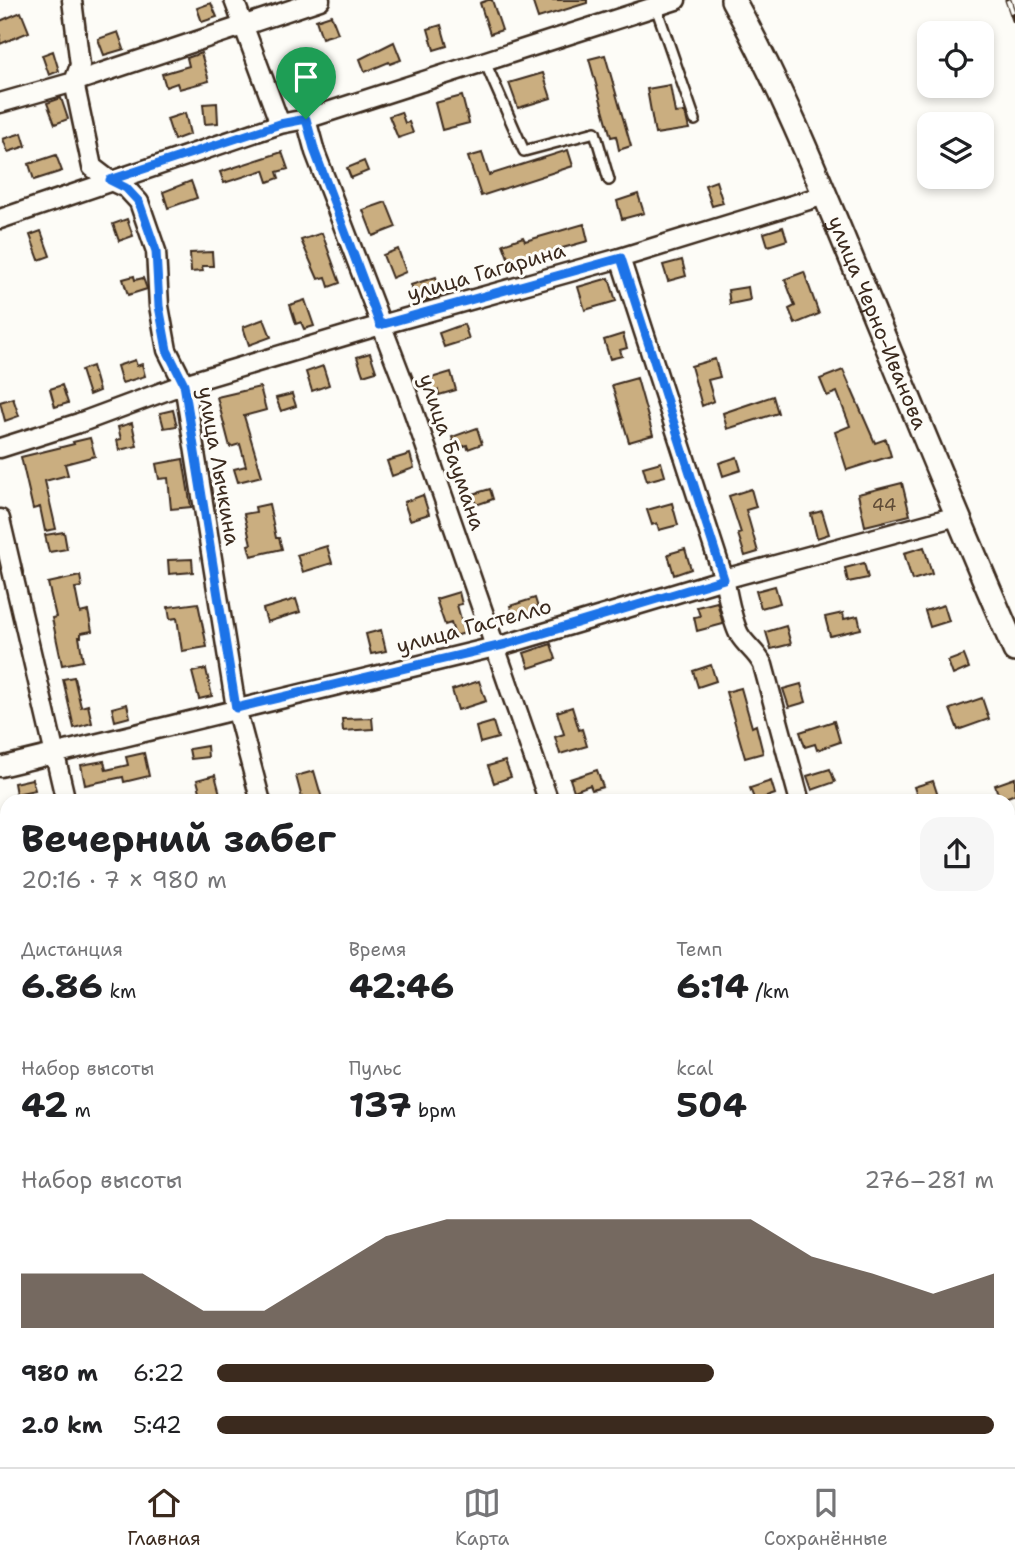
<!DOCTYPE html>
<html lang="ru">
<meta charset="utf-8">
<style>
:root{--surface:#fff;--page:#f6f6f6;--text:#202124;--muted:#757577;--line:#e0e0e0;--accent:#3b2a1e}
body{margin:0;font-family:"Shantell Sans",sans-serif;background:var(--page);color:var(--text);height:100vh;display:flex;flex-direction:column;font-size:26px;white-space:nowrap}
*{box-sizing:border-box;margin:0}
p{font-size:23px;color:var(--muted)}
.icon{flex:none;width:38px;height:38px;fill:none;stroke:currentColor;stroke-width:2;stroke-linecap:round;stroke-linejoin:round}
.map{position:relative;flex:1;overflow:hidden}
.panel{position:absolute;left:0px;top:794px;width:1015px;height:674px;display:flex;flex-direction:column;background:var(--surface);border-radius:21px 21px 0 0;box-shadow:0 4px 10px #0003}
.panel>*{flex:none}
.controls{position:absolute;left:917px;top:21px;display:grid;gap:14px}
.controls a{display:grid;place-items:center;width:77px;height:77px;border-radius:14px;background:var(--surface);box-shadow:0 4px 10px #0003;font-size:35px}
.pin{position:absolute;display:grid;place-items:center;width:60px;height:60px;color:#fff;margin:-72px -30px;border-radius:50% 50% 50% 0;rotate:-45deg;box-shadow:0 0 7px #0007}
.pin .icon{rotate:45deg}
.round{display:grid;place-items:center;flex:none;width:74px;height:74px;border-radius:21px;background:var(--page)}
.head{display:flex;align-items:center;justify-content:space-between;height:119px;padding:0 21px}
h1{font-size:38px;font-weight:700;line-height:52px}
.metrics{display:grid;grid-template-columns:repeat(3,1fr);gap:10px;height:119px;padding:7px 21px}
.metrics div{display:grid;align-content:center}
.metrics b{font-size:35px;font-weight:700}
.metrics small{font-size:19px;font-weight:400}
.metrics p{font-size:19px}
.chart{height:196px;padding:14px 21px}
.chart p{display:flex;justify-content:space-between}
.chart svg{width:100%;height:126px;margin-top:7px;fill:var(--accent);opacity:.7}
ul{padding:0 21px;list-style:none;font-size:23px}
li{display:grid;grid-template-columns:112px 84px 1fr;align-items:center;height:52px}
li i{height:18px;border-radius:9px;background:var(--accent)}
.menu{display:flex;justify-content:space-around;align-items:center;height:98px;border-top:2px solid var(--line);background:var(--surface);font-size:19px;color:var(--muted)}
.menu a{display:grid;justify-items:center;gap:4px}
.menu .on{color:var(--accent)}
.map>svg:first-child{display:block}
.green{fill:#a1e4ae;stroke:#6e8766;stroke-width:2}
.building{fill:#caae80;stroke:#3b2a1e;stroke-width:2}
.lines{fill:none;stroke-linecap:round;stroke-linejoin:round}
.lane-casing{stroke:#3b2a1e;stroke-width:14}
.street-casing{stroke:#3b2a1e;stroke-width:23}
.secondary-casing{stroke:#3b2a1e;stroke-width:28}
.lane{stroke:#fdfcf7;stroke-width:9}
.street{stroke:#fdfcf7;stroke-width:18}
.secondary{stroke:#fdfcf7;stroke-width:23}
.rail-casing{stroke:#3b2a1e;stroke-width:7}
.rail{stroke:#fdfcf7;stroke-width:4.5;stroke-dasharray:13;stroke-linecap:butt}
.route-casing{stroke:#fff;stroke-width:14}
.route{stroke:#1a73e8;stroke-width:9}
.labels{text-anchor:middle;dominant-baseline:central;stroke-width:6;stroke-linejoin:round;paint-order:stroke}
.number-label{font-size:18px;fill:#5f4b36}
.street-label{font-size:21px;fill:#3b2a1e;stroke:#fdfcf7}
</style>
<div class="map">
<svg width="1015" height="1467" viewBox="0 0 1015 1467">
<rect width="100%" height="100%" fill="#fdfcf7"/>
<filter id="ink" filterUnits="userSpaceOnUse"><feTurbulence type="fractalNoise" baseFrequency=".0143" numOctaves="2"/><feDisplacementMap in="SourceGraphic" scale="14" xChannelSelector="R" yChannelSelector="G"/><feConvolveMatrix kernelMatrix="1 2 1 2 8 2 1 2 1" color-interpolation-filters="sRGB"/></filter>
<g filter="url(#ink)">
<!-- green -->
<path class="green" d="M503,1461H685L662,1467H505Z"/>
<!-- building -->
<path class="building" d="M488,0H492L502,30L490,34L480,3Z
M532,0H587V3L538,18Z
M211,3L217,17L202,22L197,8Z
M21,12L29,32L0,44V21Z
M331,15L338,33L322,38L316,20Z
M441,25L447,46L434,50L428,29Z
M118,32L124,49L104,55L98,39Z
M394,42L401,60L390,64L389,62L365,72L360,59Z
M53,51L59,71L49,75L42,55Z
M201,53L209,81L179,89L177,83L166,87L162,74L189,66L187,58Z
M605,55L631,146L619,150L616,136L611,137L589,59Z
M316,67L322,87L310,91L304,71Z
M543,73L551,98L518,108L509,83Z
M670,85L675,113L685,112L689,129L655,134L647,89Z
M462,96L469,123L442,130L435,103Z
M61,98L68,119L55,124L47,103Z
M217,103L218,123L205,124L203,104Z
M401,112L405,123L409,122L413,133L398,138L389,116Z
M185,113L190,134L174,140L167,119Z
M22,133L26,146L8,152L3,139Z
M568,150L573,166L481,196L468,157L482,153L489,175Z
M282,152L288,169L277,172L279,178L268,182L264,170L224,183L220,172Z
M56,155L62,171L34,180L29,164Z
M364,161L368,171L351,178L347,168Z
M191,181L197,198L168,208L163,192Z
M716,181L723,203L712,206L705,185Z
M638,194L644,213L622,219L617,201Z
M386,202L396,227L373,236L363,210Z
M127,219L133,236L119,241L113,224Z
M584,224L588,241L530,257L531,259L511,266L503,244L523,237L525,241Z
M783,227L787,240L768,246L764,233Z
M41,231L50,256L39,260L30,235Z
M322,233L340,283L329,287L326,277L318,279L301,240Z
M398,249L406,272L392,278L383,255Z
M212,252L213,266H202L203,271L191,272L190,253Z
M682,260L686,276L668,281L663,265Z
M804,272L819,314L795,324L789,309L795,306L785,279Z
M134,276L135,280L143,278L147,289L128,295L123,279Z
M436,277L441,295L417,303L411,285Z
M609,278L616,301L585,310L578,287Z
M748,287L750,300L730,304L728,290Z
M305,300L314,326L304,329L301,322L296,324L290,305Z
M264,319L271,337L249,345L243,327Z
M464,324L469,339L444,347L439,333Z
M623,334L627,348L620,350L622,356L610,359L604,340Z
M370,353L376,371L363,375L357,357Z
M715,359L720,377L708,380L714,401L702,406L691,366Z
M135,360L137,366L142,364L145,376L122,383L117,366Z
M92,366L99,391L89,395L81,370Z
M323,366L329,385L312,391L306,372Z
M843,370L875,443L886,439L891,456L847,470L835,432L850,426L837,392L827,396L820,379Z
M451,372L456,390L439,395L438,390L432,392L428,379Z
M637,378L653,435L629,442L612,385Z
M62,385L68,403L55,407L50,389Z
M260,387L266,410L244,416L262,476L238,482L234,469L246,466L240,444L230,447L217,397Z
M292,394L296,406L281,411L276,398Z
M773,396L778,413L727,429L723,413Z
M13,398L19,416L5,421L0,402Z
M173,410L177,426L164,428L160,413Z
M132,423L137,446L119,450L117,440L121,439L118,427Z
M477,428L482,444L468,449L467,445L456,449L452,437Z
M90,438L95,456L65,464L68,475L45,481L56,529L45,531L40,507L33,509L21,457L74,444L73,442Z
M410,454L414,468L392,476L387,461Z
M737,457L741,470L723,476L719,463Z
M183,459L191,507L171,509L168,478L159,479L156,464Z
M661,462L665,476L647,481L643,467Z
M902,483L910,515L865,526L858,494Z
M490,489L493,499L476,505L473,494Z
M751,489L756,507L746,510L758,552L745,556L738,534L741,533L729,496Z
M423,495L429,514L410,520L404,502Z
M672,503L678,525L659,530L657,523L652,525L647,510Z
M269,504L276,538H279L282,549L251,556L248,545L251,544L244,514L256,512L255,507Z
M822,511L829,534L817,538L811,514Z
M64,532L67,549L49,552L45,535Z
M327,546L332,563L303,572L297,555Z
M924,547L932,574L912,580L904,553Z
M685,549L691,569L674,575L668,554Z
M192,559L193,572L169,574L168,560Z
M864,563L868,578L848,582L845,568Z
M80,576L82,587L75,588L80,613L88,611L92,631L81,633V637H79L83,661L62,665L52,618L56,617L48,583Z
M775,586L780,603L761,608L756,591Z
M459,592L462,604L457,605L465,633L455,636L451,623L445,625L436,599Z
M535,598L539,611L514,619L510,606Z
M296,599L300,612L267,622L263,609Z
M717,602L723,624L697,631L694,617L700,616L697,607Z
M198,603L207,647L182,651L177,618L170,619L168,607Z
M944,605L949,621L930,627L925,611Z
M843,613L844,619L858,616L861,629L830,636L825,617Z
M786,626L791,644L771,649L766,632Z
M381,630L386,651L371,654L366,634Z
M551,644L556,659L529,668L524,653Z
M964,655L969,668L953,675L948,661Z
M711,665L716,681L698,687L693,671Z
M206,669L212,696L199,699L192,672Z
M74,677L81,707L88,705L92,723L74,728L63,679Z
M479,681L486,701L458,710L452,690Z
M801,684L806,702L789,707L783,689Z
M741,688L752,727L756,725L763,753L745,758L726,692Z
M982,698L989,719L958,730L950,709Z
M127,704L130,717L115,721L112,708Z
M572,707L579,730L582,729L587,746L560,754L555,737L564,734L557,712Z
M372,718L373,729L343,731L342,719Z
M834,721L840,742L817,750L815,744L805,747L800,732Z
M493,722L498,738L480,743L476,727Z
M207,746L208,757L191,759L189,749Z
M144,753L149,776L124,782L123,777L85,785L81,765L104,761L106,770L128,765L126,757Z
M505,761L511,777L494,783L488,766Z
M830,769L835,782L812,790L807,776Z
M597,770L603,787L592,790L590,785L574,791L570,779Z
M314,771L323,802H303L296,776Z
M215,775L220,794L202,799L197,780Z
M1015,778V794L1000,800L995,785Z
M32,779L35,790L16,794L14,783Z
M771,781L775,794L755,801L750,788Z
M933,781L940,802H919L914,787Z"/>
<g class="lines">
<!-- lane casing -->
<g class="lane-casing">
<path id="lane" d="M656,7L695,120
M485,62L524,151L595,132L609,180
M1008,992L1015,1011"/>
</g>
<!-- street casing -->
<g class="street-casing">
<path id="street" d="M72,0L80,65L74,82L92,167L109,180L126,188L139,202L156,251L159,306L167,350L184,384L236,708L261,802
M234,0L280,124
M0,103L74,82L320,0
M306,119L315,152L404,384L549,802
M0,219L280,124L306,119L676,0
M620,258L724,579C728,596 731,618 739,634C746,646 757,652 763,665L800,802
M0,448L79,423L184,384L381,325L620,258L825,195
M0,519L66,802
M0,767L507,644L724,579L957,516
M1008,827L1015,824
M0,1017L7,1016
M0,1158L7,1156
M1008,1364L1015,1365
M1008,1432L1015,1453
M254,1461L256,1467
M485,1461L487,1467
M758,1461L760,1467
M692,1467L713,1461"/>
</g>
<!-- secondary casing -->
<g class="secondary-casing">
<g id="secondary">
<path id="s1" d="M733,0C786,95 826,198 868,299C916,416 964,534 1015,650"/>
<path d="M1008,1166L1015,1164"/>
<path d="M0,1307L7,1326"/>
<path d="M57,1461L59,1467"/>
<path d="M106,1467L124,1461"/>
</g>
</g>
<!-- lane -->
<use href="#lane" class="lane"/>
<!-- street -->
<use href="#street" class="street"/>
<!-- secondary -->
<use href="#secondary" class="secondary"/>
<!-- rail casing -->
<g class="rail-casing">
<path id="rail" d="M1008,0L1015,20"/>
</g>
<!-- rail -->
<use href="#rail" class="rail"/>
</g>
</g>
<g class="lines" filter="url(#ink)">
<!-- route casing -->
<g class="route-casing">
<path id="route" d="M306,119L315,152L380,325L621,258L724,579L507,644L236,708L184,384L167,350L159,306L156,251L139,202L126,188L110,180L280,124Z"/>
</g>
<!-- route -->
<use href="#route" class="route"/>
</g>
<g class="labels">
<!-- number labels -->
<g class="number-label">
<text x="884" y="505">44</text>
</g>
<!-- street labels -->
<g class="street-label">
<text transform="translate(486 272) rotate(-16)">улица Гагарина</text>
<text stroke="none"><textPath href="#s1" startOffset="354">улица Черно-Иванова</textPath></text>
<text transform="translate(452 452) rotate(71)">улица Баумана</text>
<text transform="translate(219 466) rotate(80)">улица Лычкина</text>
<text transform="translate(474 626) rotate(-15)">улица Гастелло</text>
</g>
</g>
</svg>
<div class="controls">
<a><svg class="icon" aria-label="locate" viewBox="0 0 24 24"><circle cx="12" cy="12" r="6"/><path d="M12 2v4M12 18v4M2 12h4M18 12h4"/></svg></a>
<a><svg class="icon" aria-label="layers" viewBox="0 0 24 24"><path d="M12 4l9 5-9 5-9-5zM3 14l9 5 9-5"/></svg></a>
</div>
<div class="pin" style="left:306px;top:119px;background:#1e9e55"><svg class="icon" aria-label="arrive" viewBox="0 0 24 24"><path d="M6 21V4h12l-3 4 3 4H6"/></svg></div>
<section class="panel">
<div class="head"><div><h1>Вечерний забег</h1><p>20:16 · 7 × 980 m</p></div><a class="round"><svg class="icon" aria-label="share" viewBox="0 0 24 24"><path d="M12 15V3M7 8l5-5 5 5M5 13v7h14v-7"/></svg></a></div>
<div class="metrics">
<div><p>Дистанция</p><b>6.86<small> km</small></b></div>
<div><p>Время</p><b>42:46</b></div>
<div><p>Темп</p><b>6:14<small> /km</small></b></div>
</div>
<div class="metrics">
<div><p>Набор высоты</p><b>42<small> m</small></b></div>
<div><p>Пульс</p><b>137<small> bpm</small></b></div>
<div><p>kcal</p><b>504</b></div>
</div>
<div class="chart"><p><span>Набор высоты</span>276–281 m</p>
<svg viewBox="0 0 160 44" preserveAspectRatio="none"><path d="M0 44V25L10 25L20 25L30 38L40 38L50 25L60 12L70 6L80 6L90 6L100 6L110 6L120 6L130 19L140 25L150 32L160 25V44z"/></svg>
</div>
<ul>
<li><b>980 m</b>6:22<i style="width:64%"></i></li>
<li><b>2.0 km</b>5:42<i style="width:100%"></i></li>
</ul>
</section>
</div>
<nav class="menu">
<a class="on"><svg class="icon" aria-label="home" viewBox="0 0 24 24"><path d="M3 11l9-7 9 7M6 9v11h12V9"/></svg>Главная</a>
<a><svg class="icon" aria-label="map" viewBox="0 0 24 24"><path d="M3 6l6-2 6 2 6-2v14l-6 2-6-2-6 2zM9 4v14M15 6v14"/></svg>Карта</a>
<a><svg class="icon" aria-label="saved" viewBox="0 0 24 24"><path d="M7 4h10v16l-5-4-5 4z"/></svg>Сохранённые</a>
</nav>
